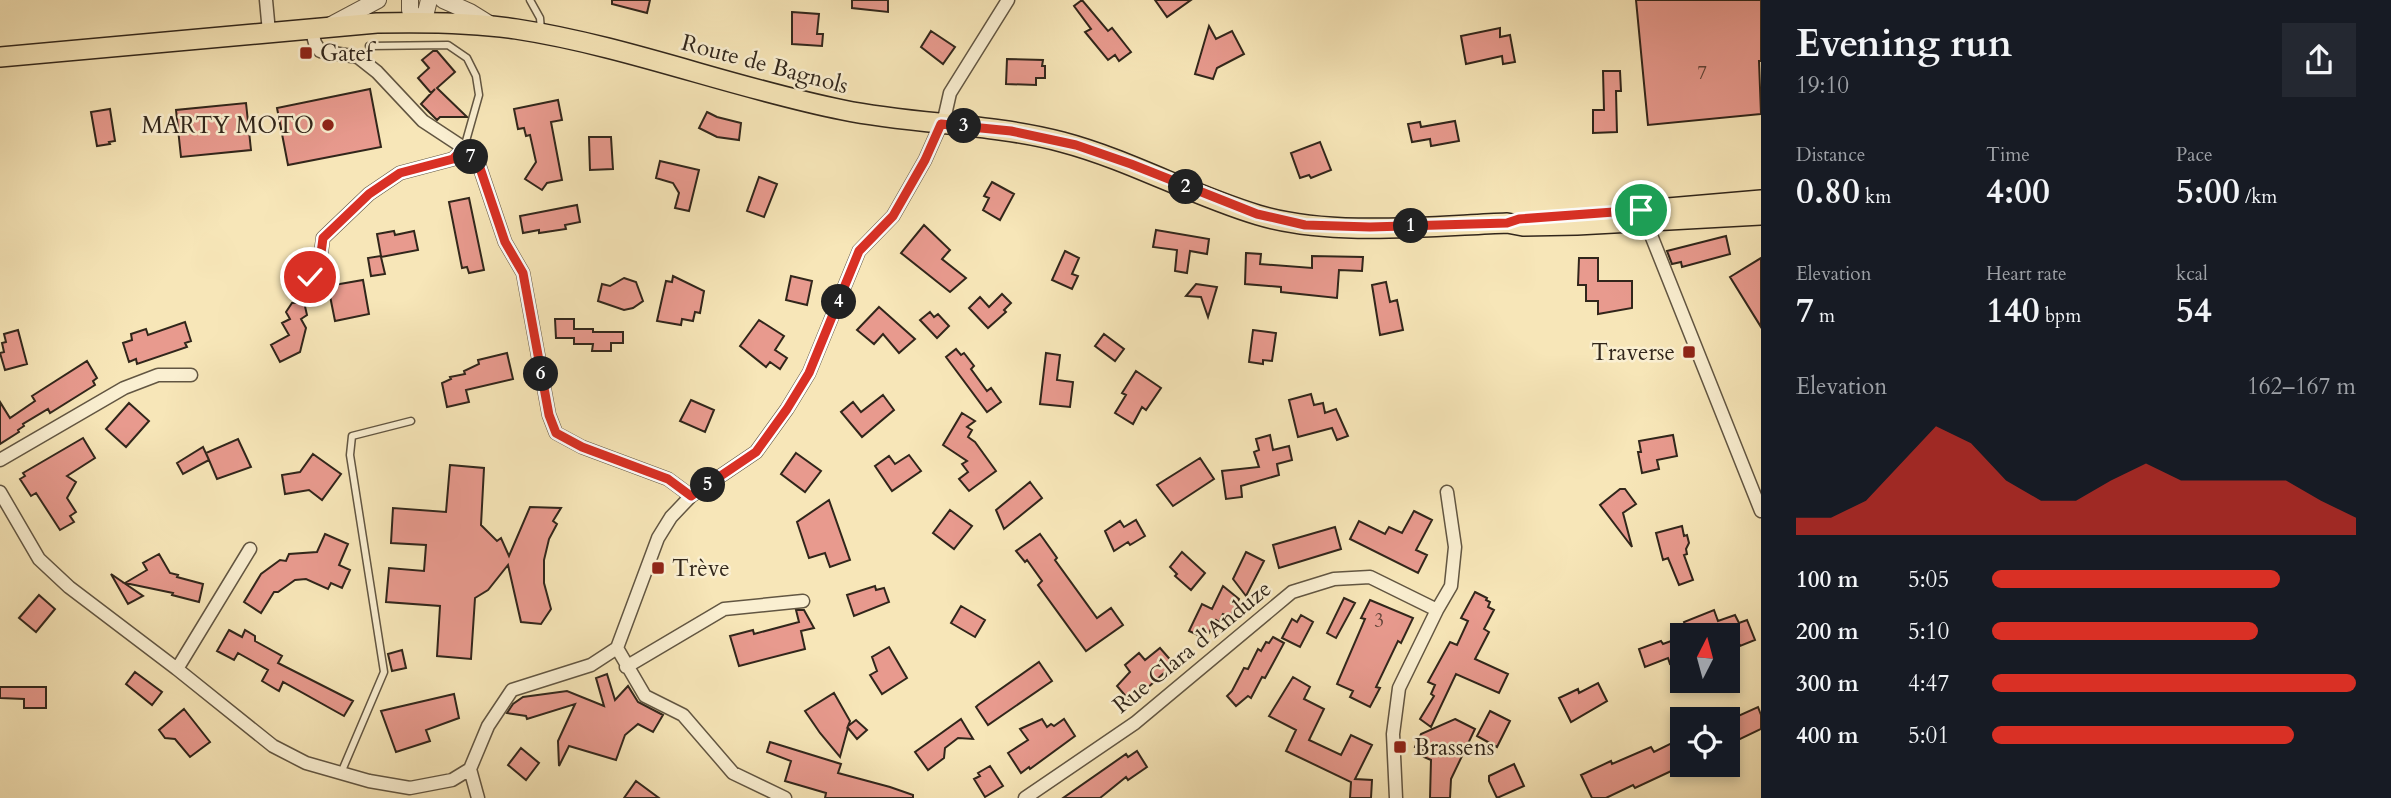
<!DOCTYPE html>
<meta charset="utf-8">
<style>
:root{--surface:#171b24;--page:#242831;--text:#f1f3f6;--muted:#9ea1a6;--accent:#d93025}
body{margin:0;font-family:Cardo,serif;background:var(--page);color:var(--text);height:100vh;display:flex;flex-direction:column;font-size:26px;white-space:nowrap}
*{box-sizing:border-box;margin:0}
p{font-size:23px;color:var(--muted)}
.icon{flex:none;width:38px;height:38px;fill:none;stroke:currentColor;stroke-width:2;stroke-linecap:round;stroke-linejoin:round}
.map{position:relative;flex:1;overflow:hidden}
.panel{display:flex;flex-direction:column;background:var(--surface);width:630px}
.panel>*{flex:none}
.needle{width:46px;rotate:6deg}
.fabs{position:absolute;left:1670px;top:623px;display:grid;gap:14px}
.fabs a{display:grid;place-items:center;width:70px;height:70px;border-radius:0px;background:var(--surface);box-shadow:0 4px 10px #0003;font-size:35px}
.pin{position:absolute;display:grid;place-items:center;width:60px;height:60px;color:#fff;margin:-30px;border:4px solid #fff;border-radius:50%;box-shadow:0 2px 7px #0007}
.km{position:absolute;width:35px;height:35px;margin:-18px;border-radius:50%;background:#222;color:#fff;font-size:19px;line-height:35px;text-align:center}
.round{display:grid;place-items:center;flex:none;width:74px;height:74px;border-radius:0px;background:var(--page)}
.headline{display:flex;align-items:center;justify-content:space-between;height:119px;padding:0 35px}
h1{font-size:38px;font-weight:700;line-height:52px}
.stats{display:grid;grid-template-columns:repeat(3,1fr);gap:10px;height:119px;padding:7px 35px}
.stats div{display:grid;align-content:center}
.stats b{font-size:35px;font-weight:700}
.stats small{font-size:19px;font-weight:400}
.stats p{font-size:19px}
.chart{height:196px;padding:14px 35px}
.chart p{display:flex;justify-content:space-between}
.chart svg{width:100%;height:126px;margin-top:7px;fill:var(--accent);opacity:.7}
ul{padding:0 35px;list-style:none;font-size:23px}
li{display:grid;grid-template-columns:112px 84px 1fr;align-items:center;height:52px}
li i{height:18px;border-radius:9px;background:var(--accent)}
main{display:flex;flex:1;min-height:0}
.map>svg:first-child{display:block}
.building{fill:#e89a8e;stroke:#31261b;stroke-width:2}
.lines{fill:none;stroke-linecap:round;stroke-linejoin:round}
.service-casing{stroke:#625642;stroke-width:9}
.minor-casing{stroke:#625642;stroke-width:15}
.tertiary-casing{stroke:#625642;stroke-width:18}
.primary-casing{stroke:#31261b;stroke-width:22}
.service{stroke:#faefd1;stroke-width:6}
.minor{stroke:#faefd1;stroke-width:12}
.tertiary{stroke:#faefd1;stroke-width:16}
.primary{stroke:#f7e6b8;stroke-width:19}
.route-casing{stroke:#fff;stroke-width:14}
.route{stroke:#d93025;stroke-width:9}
.poi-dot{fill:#8f2418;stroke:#faefd1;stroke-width:2.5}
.labels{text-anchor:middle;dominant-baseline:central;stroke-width:5;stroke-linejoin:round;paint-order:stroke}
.number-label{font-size:19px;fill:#5f4338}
.poi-label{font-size:23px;fill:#31261b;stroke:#faefd1;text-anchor:start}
.street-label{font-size:23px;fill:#31261b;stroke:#faefd1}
</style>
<main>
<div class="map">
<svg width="1761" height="798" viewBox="0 0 1761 798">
<rect width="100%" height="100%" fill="#f7e6b8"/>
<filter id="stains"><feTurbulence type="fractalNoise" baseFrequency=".00286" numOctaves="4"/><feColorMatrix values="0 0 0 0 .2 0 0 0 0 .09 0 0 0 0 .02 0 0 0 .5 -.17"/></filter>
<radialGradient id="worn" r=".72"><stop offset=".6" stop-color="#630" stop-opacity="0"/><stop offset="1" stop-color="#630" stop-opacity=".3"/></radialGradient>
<!-- building -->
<path class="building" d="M612,0H650L647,13L612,4Z
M852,0H888V12L852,8Z
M1082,0L1108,31L1112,28L1131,52L1119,61L1115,55L1108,60L1085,32L1091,29L1074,6Z
M1155,0H1191L1167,17Z
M1636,0H1761V61H1759L1761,114L1648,125Z
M792,12L819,14L817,34H823L822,46L792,44Z
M1209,26L1216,39L1232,31L1244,54L1217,68L1213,79L1195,74Z
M1500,28V37L1510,35L1515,62L1503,64L1502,56L1466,64L1461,36Z
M931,31L955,47L943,64L921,47Z
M433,51H437L455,72L437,88L467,117H440L437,120L421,104L435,89L431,93L418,78L429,68L422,60Z
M1007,59L1043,60L1042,66H1045V78H1036V85L1006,84Z
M1603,71H1620L1621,91H1616L1617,132L1593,133V110H1604Z
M370,89L381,147L288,165L277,108Z
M558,100L562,120L551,122L562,180L547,183L542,190L525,179L536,162L530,135L526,136L524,128L518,129L514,109Z
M246,103L251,150L181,157L176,110Z
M110,109L115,141L109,142L110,144L97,146L91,112Z
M707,112L717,117L741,123L739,140L717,137L699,128Z
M1455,121L1459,141L1431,146L1430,139L1412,142L1408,124L1420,122L1421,127Z
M589,137H611L613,169L590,170Z
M1320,142L1331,170L1311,178L1309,175L1300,178L1291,153Z
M660,161L699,170L689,211L675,208L679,193L673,183L656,178Z
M759,177L777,184L764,217L747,211Z
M992,182L1014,194L1000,220L983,210L989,198L984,196Z
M469,198L484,270L469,273L467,267L462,268L449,202Z
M577,205L580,222L565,225L566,229L539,233V230L523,233L520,216Z
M924,225L950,250L942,259L966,278L950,292L901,253Z
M1156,230L1209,239L1207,254L1190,251L1187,273L1175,271L1177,250L1153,247Z
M394,231L395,235L414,231L418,250L381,257L385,274L371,276L368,258L381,256L377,234Z
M1726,236L1730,254L1682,267L1681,262L1672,264L1667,251Z
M1065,251L1079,258L1072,274L1078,276L1072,289L1052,280Z
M1246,253L1261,254L1260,264L1312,268V256L1363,257L1362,271L1339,270L1337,298L1281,292V287L1245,284Z
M1579,258H1598V281H1632V308L1598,314V301H1586V285H1578Z
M1761,258V327L1730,277Z
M673,276L704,291L700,313L695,312L693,321L682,319L681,325L657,321L666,281L672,282Z
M791,276L812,281L807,305L786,300Z
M624,278L636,282L643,301L633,308L624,310L598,301L602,284L610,286Z
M363,280L369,314L335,321L328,286Z
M1386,282L1390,302L1397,300L1403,330L1380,335L1372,285Z
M1196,284L1217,287L1208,317L1201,297L1186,296Z
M1002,294L1011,303L1004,310L1006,312L988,328L969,308L980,297L989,307Z
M304,302L307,315L301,319L306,328L300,352L280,362L271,345L289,335L282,323L290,319L286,312L292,303Z
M879,307L915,339L899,353L883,334L874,344L857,330Z
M930,312L934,317L938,314L949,326L937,338L920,320Z
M555,319H574V329H593V332H623V343H611V351H592L593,344H574V338H556Z
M759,320L784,336L775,350L787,358L780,369L770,362L766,367L740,346Z
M185,322L191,341L185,343L187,347L137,364L136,359L129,362L123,343L132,340L131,334L146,329L148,335Z
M18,330L27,364L5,370L0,353L4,352L2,343L6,342L4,334Z
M1253,330L1276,333L1272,361L1263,360V364L1249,362Z
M1104,334L1124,349L1115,361L1095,346Z
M956,349L961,355L964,353L974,366L971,369L987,391L991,388L1001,402L987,412L946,357Z
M507,353L513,379L466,390L469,402L447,407L442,383L451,379L450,377L465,374L464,371L479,364L478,360Z
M1046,353L1060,355L1057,380L1073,382L1070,407L1040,404Z
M87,361L97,378L93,381L95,385L50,413L48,409L23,424L24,426L18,430L19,432L0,444V402L10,418L35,401L32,396Z
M1136,371L1161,388L1146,410L1142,407L1133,424L1115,413L1126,395L1122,393Z
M1311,394L1314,405L1323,403L1325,413L1336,409L1348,436L1337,440L1332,428L1298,437L1289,400Z
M883,395L894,410L862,437L841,412L853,402L861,412Z
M691,400L714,410L705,432L680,421Z
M129,403L149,421L126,447L106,429Z
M962,413L975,421L967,427L972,430L968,437L975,442L996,471L969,491L959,479L968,472L962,464L967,461L943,445Z
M1270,435L1273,450L1289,446L1292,460L1277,464L1279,475L1241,486L1242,497L1226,499L1222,471L1259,467L1254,452L1259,450L1256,439Z
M1673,435L1677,456L1657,460L1659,469L1642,473L1638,452H1641L1639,441Z
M83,438L95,458L67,476L76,482L67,498L76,512L70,516L74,522L60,530L36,493L31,496L20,479L25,476L23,473Z
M238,439L251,467L217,479L206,453Z
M203,447L209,460L183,474L177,463Z
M796,453L821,471L805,492L781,474Z
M313,454L341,474L322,500L309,490L285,494L282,475L300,472Z
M909,455L921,471L892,491L875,466L889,456L895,464Z
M1200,458L1214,479L1173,506L1157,485Z
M450,465L484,468L481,525L497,541L501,538L509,556L530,507L561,508L553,521L557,524L549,539L544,560V583L551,609L541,624L521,622L508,565L488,590L475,598L471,659L437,656L440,606L386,602L389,568L424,571L426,545L391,543L393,508L446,512Z
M1030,482L1042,498L1004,529L996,510Z
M1620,489H1625L1636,504L1623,513L1632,547L1600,505Z
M829,500L850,560L830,567L825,553L809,558L797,522Z
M950,510L972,526L954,549L933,533Z
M1414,511L1432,520L1416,550L1427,555L1418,573L1350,539L1359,521L1385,534L1389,527L1402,533Z
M1136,520L1145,536L1130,545L1128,542L1114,551L1105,531L1120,521L1124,527Z
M1682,526L1684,536L1687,535L1689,543L1686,549L1687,554L1684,555L1693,580L1679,585L1668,558L1663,560L1656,533Z
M1335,527L1341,549L1279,568L1273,545Z
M325,534L348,544L339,565L350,570L342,588L331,583L328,589L306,579L295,580L278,592H274L261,613L244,602L261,574L280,560L286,561L289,554L317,552Z
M1040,534L1057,558L1055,560L1097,618L1111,608L1123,625L1086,651L1038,585L1042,581L1027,560L1025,562L1016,551Z
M1182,552L1205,573L1191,590L1175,576L1177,574L1170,567Z
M1246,552L1264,561L1246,596L1233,579Z
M159,554L170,573L178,575L177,577L203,584L199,602L172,595L173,593L125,583L147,570L143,563Z
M111,574L143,596L128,604Z
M875,586L876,590L884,588L889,602L854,616L847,595Z
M1223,586L1239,599L1230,617L1223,614L1219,622L1216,620L1209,633L1203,630L1200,636L1189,631L1202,604L1212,609Z
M1475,592L1487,598L1486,600L1490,602L1488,607L1494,610L1484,629L1489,632L1475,659L1508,674L1499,693L1456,674L1431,727L1420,719L1434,696L1431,694L1435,685L1428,682L1450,642L1457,645L1468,621L1461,618Z
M39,595L55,609L36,632L19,618Z
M1344,598L1355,603L1336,638L1327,633Z
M1370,600L1413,618L1401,643L1398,641L1376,687L1380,688L1370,707L1350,697L1353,691L1337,684L1365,619L1361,618Z
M961,606L985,620L975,637L951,623Z
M796,610H804L814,628L801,631L805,649L739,666L730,636L753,630L754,634L799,622Z
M1714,610L1718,621L1735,615L1739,623L1747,620L1755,640L1740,646L1737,638L1727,642V635H1709L1706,629L1689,635L1684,622Z
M1301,615L1313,622L1300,647L1282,638L1292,619L1297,622Z
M229,630L242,637L245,630L255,636V641L282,656L278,663L353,701L344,716L283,682L279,691L262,681L268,670L238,653L234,660L217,651Z
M1273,637L1284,643L1265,678L1262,677L1251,698L1248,696L1236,706L1227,696L1232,691L1244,668L1248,669L1258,649L1261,651L1266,642L1269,643Z
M1682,637V660L1670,664L1668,658L1645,667L1639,649L1661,641L1663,644Z
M889,647L907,678L882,694L870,675L877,671L872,657Z
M1160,648L1174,664L1134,700H1129L1117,686L1130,672L1125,665L1139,653L1145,660Z
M402,650L406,668L392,671L388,654Z
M1039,662L1052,681L988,725L976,707L978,705Z
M135,672L162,692L152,705L126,684Z
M607,674L615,700L628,686L638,702L663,715L653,732L638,724L625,735L616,760L569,746L559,766L558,741L575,704L527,719L526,716L507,713L513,704L523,697L567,691L604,706L596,678Z
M1293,677L1310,687L1304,699L1324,709L1309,740L1341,755L1351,735L1372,745L1355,779L1372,780L1371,798H1350L1351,782L1286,751L1296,730L1269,716Z
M1598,683L1607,701L1571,722L1559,698L1578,689L1579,693Z
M0,687H46V708H24V699L0,698Z
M834,693L850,721L848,726L856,720L867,730L857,739L848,728L840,757L820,733L805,711Z
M454,694L459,718L426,730L430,741L396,752L381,711Z
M1758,707L1761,715V729L1736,741L1727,721Z
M184,709L210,742L190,757L175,739L165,738L159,730Z
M1490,711L1510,721L1497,747L1477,736Z
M961,719L973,739L958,738L945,748L944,758L928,770L915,752Z
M1042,719L1047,727L1051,724L1054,726L1064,719L1075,736L1030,769L1029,767L1021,773L1008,753L1028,740L1020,729Z
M1455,719L1475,729L1451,779L1450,798H1430L1431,760L1424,757L1427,752L1415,747L1421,734Z
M1682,738V766L1635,788L1633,785L1606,798H1592L1581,775L1611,761L1612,764L1651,747L1654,752Z
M770,742L841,764L838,773L890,787L913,795V798H825L826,793L785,781L791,761L767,752Z
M521,748L539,763L526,780L508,765Z
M1137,751L1147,767L1128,780L1126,777L1100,798H1063L1126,754L1128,757Z
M1514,764L1524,786L1497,798L1489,781V776Z
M990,766L1003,786L985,797L974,779L980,776L978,773Z
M636,781L659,798H624Z"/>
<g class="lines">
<!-- service casing -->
<g class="service-casing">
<path id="service" d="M530,0L540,18L541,30
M369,46L448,45L467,58L476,76L479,95L464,148
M341,773L384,672L350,455L352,436L411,421"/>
</g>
<!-- minor casing -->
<g class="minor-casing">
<path id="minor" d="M266,0L269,32
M311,28L315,43L320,51L358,57L377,72L423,121L464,148L480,168L505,242L523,273L549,415L556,433L582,447L668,479L691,496
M1641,210L1761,511
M310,277L320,261L323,238L369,194L400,173L453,159L464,148
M0,460L124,388L158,375H191
M0,492L39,559L69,587L177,669L273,746L306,763L369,781L410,788L452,780L470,769L488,726L512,690L591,665L617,648L658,538L671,517L691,496L756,452L787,409L809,373L859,251L893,216L925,160L945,115L950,93L1008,0
M617,648L645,696L683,715L733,773L785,798
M626,667L724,609L803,601
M177,669L250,549
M470,769L478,798
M1025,798L1135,723L1292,592L1334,579L1370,577L1437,610
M1396,798L1393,734L1399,688L1437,610L1451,586L1455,547L1447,492"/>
</g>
<!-- tertiary casing -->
<g class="tertiary-casing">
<path id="tertiary" d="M410,0V10L416,22L426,12L429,0
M443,0L470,12L491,25
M331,25L378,0"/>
</g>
<!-- primary casing -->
<g class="primary-casing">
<path id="primary" d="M0,57L377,23C423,22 470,22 516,29C627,46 733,88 843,110C916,125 990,123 1062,142C1130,160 1191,195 1258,215C1331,237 1430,226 1507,223L1523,226L1577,225L1761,215
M1668,208L1761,200"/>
</g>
<!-- service -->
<use href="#service" class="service"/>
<!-- minor -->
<use href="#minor" class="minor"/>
<!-- tertiary -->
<use href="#tertiary" class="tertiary"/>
<!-- primary -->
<use href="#primary" class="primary"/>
</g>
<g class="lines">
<!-- route casing -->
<g class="route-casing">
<path id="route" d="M310,277L320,261L323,238L369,194L400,173L453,159L464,148L480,168L505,242L523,273L549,415L556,433L582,447L668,479L691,496L756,452L787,409L809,373L859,251L893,216L925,160L941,124L1011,131L1076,145L1131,164L1257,214L1305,225L1370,227L1507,223L1519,219L1641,210"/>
</g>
<!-- route -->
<use href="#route" class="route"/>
</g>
<!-- markers -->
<g class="poi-dot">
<rect x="299" y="46" width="14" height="14" rx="3.5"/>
<circle cx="328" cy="125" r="7"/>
<rect x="1682" y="345" width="14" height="14" rx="3.5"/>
<rect x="651" y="561" width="14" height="14" rx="3.5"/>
<rect x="1393" y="740" width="14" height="14" rx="3.5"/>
</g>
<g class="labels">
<!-- number labels -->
<g class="number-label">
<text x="1702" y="73">7</text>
<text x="1379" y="621">3</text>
</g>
<!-- poi labels -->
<g class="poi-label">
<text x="320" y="53">Gatef</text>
<text x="314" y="125" text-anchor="end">MARTY MOTO</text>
<text x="1675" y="352" text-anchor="end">Traverse</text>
<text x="672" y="568">Trève</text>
<text x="1414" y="747">Brassens</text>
</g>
<!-- street labels -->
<g class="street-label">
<text transform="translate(765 64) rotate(15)">Route de Bagnols</text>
<text transform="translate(1192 647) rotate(-39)">Rue Clara d'Anduze</text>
</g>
</g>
<rect width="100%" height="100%" filter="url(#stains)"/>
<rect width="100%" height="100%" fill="url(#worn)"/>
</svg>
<div class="fabs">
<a><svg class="needle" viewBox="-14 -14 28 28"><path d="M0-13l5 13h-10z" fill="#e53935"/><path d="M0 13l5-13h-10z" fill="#9ea1a6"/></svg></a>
<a><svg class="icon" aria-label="locate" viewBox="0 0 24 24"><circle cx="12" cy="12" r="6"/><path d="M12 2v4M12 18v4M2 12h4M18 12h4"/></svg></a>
</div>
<div class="pin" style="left:1641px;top:210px;background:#1e9e55"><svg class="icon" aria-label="arrive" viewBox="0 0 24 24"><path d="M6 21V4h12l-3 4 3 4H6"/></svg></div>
<div class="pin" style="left:310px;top:277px;background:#d93025"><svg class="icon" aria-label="check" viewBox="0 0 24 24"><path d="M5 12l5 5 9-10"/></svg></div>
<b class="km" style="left:1411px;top:226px">1</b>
<b class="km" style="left:1186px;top:187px">2</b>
<b class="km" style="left:964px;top:126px">3</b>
<b class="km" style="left:839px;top:302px">4</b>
<b class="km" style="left:708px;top:485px">5</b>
<b class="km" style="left:541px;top:374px">6</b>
<b class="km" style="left:471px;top:157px">7</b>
</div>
<section class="panel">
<div class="headline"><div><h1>Evening run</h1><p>19:10</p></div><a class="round"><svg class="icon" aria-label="share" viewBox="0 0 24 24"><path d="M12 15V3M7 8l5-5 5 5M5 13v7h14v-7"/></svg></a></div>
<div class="stats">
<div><p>Distance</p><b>0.80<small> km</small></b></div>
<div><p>Time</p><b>4:00</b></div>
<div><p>Pace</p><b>5:00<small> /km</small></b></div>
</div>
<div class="stats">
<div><p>Elevation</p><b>7<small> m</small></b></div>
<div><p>Heart rate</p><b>140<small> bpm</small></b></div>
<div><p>kcal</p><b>54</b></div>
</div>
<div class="chart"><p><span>Elevation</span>162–167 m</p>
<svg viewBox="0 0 160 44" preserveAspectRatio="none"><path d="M0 44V38L10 38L20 32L30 19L40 6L50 12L60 25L70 32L80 32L90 25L100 19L110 25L120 25L130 25L140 25L150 32L160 38V44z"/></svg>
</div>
<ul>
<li><b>100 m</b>5:05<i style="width:79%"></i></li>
<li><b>200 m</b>5:10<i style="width:73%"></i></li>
<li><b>300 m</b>4:47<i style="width:100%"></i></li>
<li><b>400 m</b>5:01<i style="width:83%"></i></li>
</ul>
</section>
</main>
